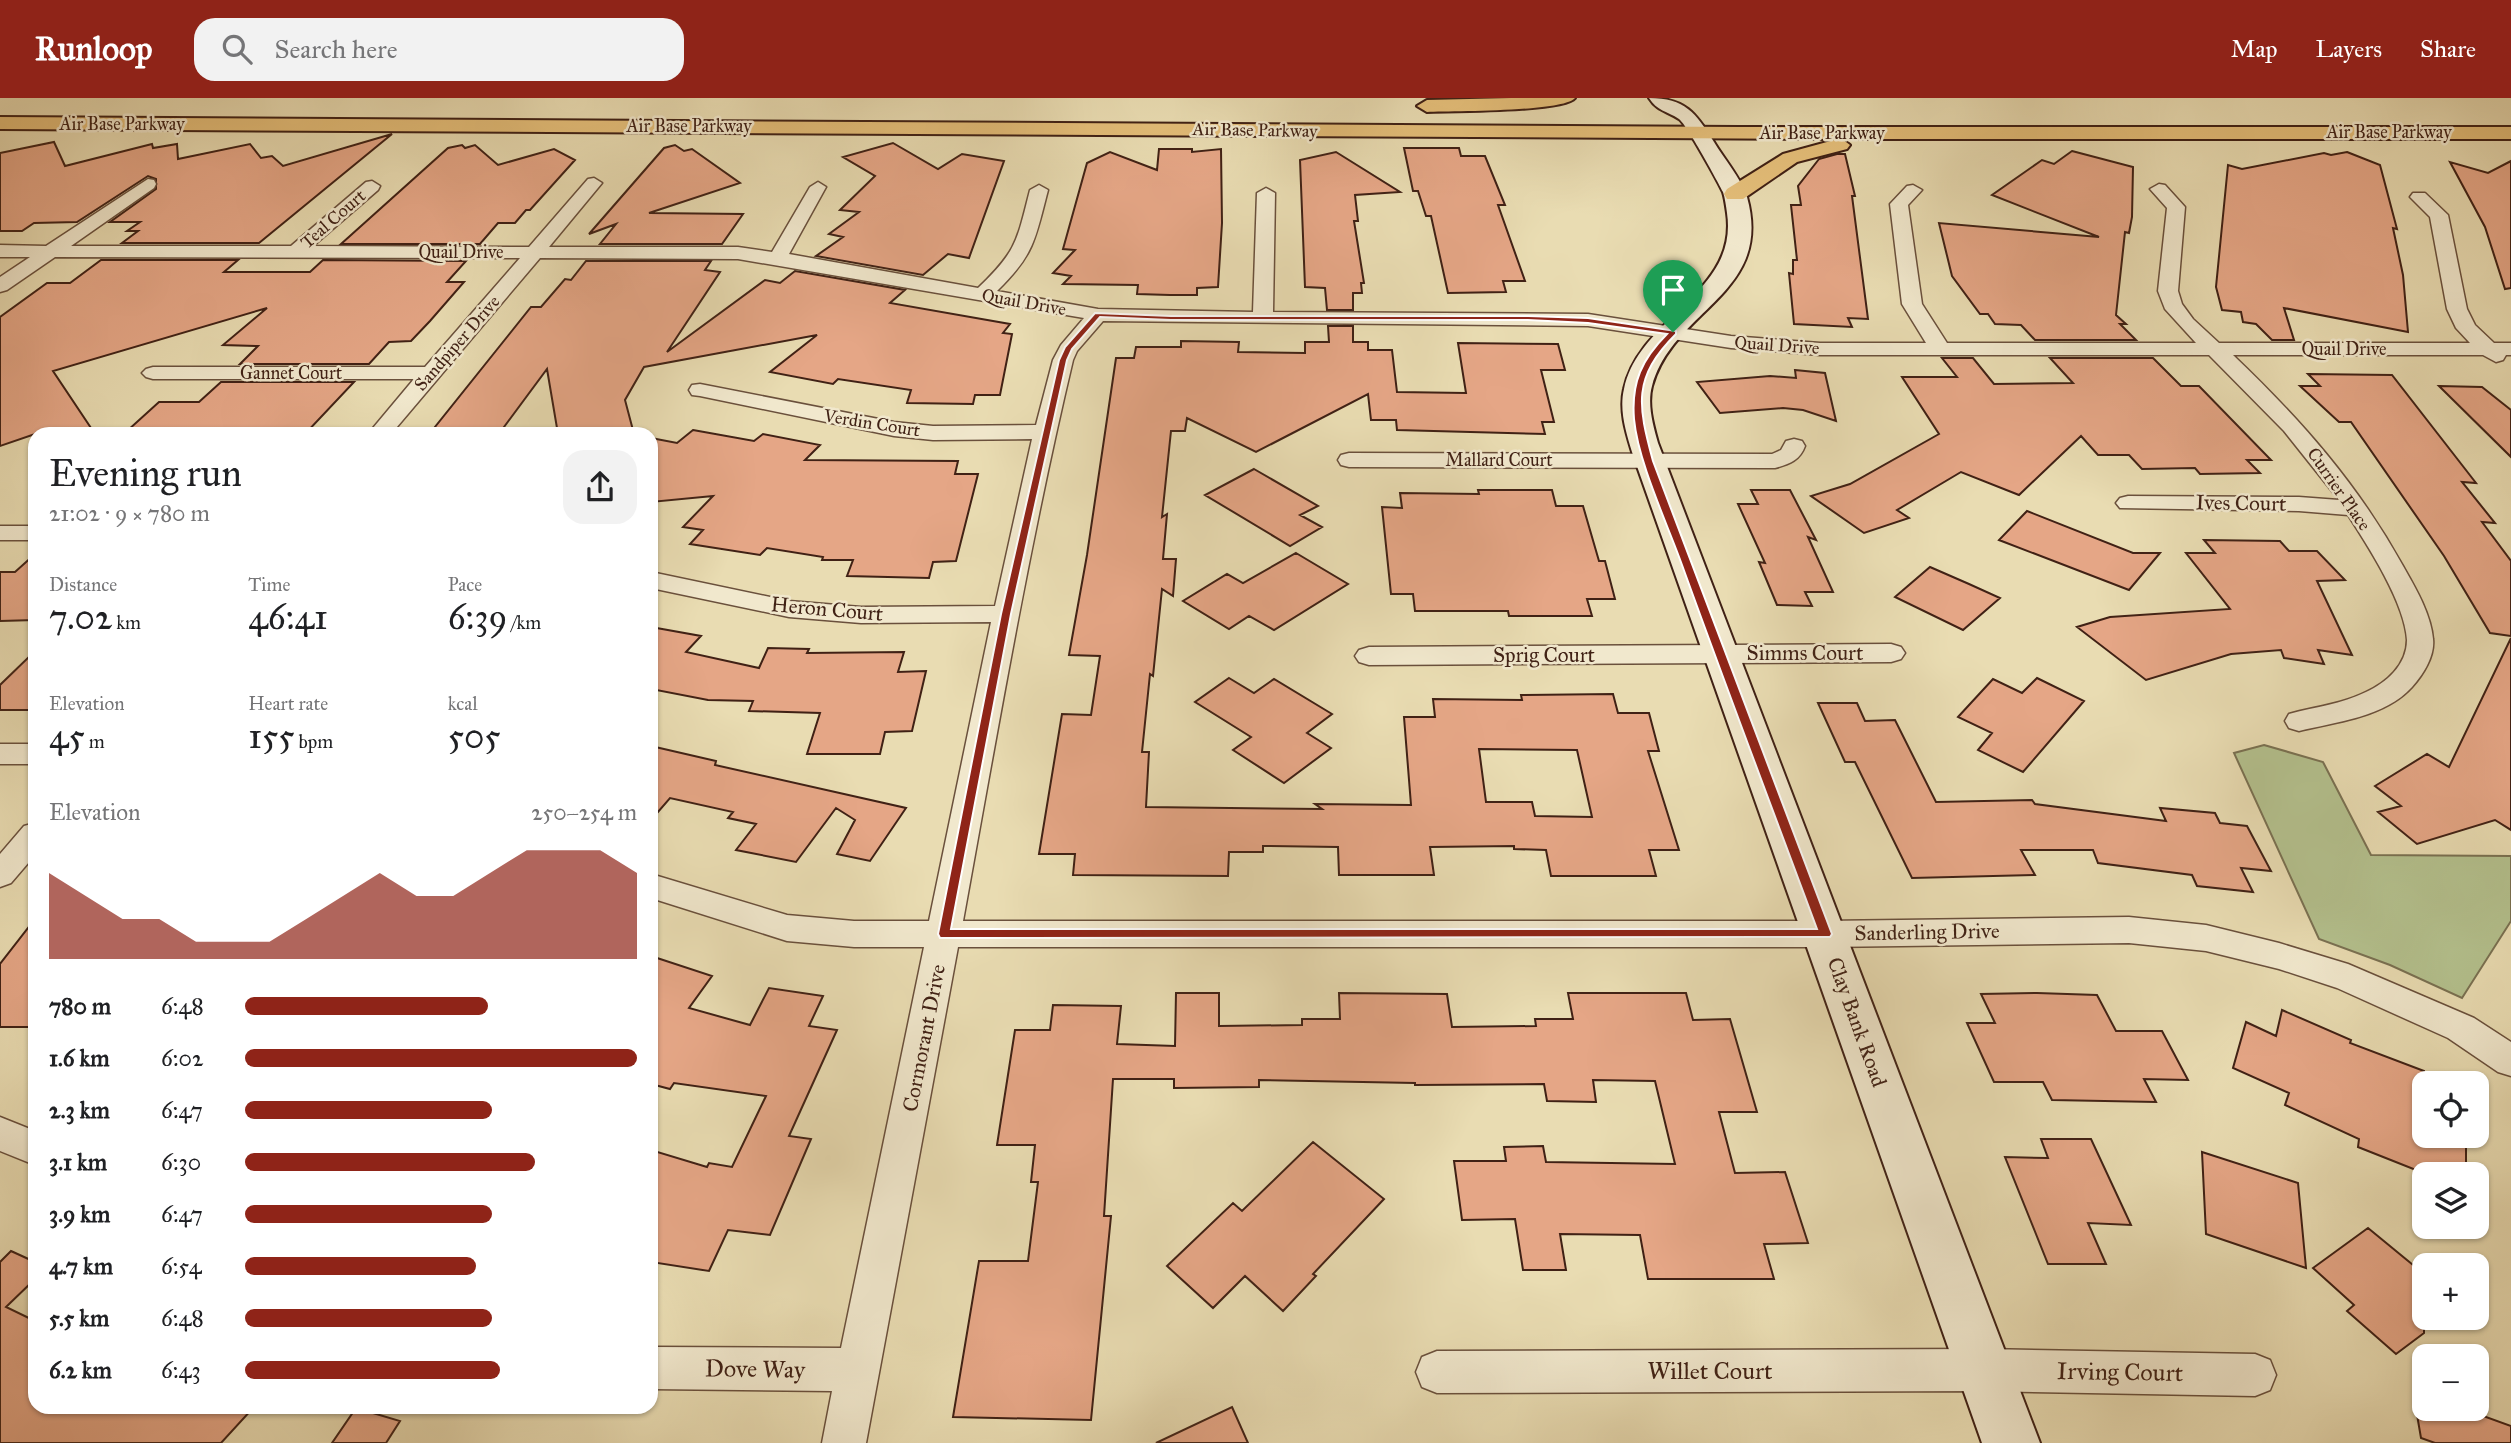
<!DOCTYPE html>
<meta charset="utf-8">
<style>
:root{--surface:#fff;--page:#f2f2f2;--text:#202124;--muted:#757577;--accent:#8f2418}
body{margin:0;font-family:"IM FELL Great Primer",serif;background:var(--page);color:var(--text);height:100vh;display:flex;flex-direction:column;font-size:26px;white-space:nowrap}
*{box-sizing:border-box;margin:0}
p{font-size:23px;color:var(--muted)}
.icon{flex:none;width:38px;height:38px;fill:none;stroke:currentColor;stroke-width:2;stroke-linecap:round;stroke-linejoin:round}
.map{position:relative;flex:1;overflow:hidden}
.details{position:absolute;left:28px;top:329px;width:630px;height:987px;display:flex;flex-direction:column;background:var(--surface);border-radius:21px;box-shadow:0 2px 5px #0004}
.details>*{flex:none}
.controls{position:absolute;left:2412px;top:973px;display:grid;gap:14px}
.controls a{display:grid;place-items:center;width:77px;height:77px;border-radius:14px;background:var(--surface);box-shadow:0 2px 5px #0004;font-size:35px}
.pin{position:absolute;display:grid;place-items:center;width:60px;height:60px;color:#fff;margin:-72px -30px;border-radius:50% 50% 50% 0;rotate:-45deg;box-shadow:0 0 7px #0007}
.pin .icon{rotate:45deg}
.round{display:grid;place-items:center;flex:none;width:74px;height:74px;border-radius:21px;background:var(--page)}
.head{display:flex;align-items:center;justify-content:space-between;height:119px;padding:0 21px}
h1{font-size:38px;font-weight:600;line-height:52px}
.stats{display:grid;grid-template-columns:repeat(3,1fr);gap:10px;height:119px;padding:7px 21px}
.stats div{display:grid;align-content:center}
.stats b{font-size:35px;font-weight:600}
.stats small{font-size:19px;font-weight:400}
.stats p{font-size:19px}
.chart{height:196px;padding:14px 21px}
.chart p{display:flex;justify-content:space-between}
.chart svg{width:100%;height:126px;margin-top:7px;fill:var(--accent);opacity:.7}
ul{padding:0 21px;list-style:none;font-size:23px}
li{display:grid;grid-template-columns:112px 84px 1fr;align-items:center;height:52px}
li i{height:18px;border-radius:9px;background:var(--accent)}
header{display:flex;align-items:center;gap:42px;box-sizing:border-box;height:98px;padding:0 35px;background:var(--accent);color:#fff}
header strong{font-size:33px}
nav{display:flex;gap:38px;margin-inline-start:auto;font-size:24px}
.search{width:490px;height:63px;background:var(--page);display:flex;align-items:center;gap:18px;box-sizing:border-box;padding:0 24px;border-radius:21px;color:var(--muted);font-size:26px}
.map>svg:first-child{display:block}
.green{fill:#b4c18e;stroke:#7a7152;stroke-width:2}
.building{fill:#e5a686;stroke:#402115;stroke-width:2;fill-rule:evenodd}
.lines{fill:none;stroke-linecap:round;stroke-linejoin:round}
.street-casing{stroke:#6a503c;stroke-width:3}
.secondary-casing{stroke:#402115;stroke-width:4}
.primary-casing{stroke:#402115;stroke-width:4}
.street{fill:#f1e8cd;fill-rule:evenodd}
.secondary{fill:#f1e8cd;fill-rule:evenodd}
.primary{fill:#e4be79;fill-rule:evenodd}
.route{fill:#8f2418;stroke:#fff;stroke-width:2;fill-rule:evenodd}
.labels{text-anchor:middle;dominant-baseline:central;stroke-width:5;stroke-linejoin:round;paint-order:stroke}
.far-street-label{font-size:18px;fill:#402115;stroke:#f1e8cd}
.street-label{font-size:21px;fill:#402115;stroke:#f1e8cd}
.near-street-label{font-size:24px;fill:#402115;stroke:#f1e8cd}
</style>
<header>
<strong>Runloop</strong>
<div class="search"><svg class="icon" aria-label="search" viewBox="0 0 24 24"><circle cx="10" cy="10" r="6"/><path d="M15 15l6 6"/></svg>Search here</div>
<nav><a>Map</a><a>Layers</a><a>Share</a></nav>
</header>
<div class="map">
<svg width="2511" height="1345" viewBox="0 0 2511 1345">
<rect width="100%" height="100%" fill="#e9dcb2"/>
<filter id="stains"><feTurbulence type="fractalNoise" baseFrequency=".00286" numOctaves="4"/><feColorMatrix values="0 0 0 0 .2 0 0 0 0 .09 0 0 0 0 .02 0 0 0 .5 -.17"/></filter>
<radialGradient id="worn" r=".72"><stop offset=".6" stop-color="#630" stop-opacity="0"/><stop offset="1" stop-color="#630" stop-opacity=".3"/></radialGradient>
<!-- green -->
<path class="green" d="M2264,647L2323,664L2371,757L2511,758V823L2462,900L2390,867L2319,841L2234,655Z"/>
<!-- building -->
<path class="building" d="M392,36L259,145H122L138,133H127L140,124H110L156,91V81L148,78L77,124L34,125L22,133H0V55L54,44L65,68L152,46L153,50L177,46L178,61L250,46L261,60L272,58L283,68Z
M893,45L938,71L962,56L1004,63L969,160L948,156L923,177L816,158L843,139L829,136L859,114L840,112L875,78L843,59Z
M462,47L465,50L475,47L498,67L554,51L575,62L530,112H526L515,125H498L480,146H341L448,50Z
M675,47L684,53L692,51L740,85L649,115L743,116L722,146H600L616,126L589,136L664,50Z
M1404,50H1459L1461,58H1485L1505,107H1498L1525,183H1503L1506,194L1448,195L1431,118H1426L1418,93H1413Z
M1159,51H1192V54L1221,51L1222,125L1218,189L1197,190V197H1170L1137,196L1138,187L1063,186L1071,178L1053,175L1075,152L1063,151L1087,65L1110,54L1157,72Z
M2072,53L2133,69L2132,119L2129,135L2125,134L2116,217L2126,226H2120L2136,242H2035L2021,227L1995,226L1988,216H1980L1952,178L1939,125L2099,139L1992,97L2042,62L2054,66Z
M1336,54L1400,94L1355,97L1358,123H1354L1364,185H1361L1362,195H1353V212H1327L1325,190L1305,189L1300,62Z
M2347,54L2380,67L2397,131L2393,130L2403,177L2408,234L2284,210L2294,242H2272L2256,226L2243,224L2241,214L2222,212L2216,189L2228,67L2242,71L2324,55L2331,57Z
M1837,56H1845L1855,98H1852L1868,221L1848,220L1852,229L1794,226L1789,175L1793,176V162H1797L1791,107H1801L1798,88L1819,61Z
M2511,63V190L2505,191L2485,129L2450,64L2488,75Z
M101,162H238L224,174H310L323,162L466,163L447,184H464L430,223L411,243L389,244L369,266H240L258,248L223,247L267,210L53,273L95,336H35L0,348V219L47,185H70Z
M586,163H711L705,172L720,174L667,254L765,182L780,185L795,173L905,192L890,205L1010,226L1003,235L1012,236L1000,297H975L973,306L907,305L911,292L838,281L833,286L770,274L817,237L644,269L625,302L634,336H558L547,271L501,333L431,334L531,209H541L565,181L571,182Z
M1328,228H1353V244H1368V252H1392L1397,294L1466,295L1458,245L1558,246L1565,272H1541L1554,324H1542L1545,336L1397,332L1396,322H1371L1368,296L1256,354L1187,320L1185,333H1171L1162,419L1167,416L1163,461H1176L1173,498L1162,491L1153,578L1150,576L1142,654H1149L1146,709L1322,711L1315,706L1411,707L1404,619H1435L1433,601L1522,602L1521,597L1613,596L1618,615H1649L1659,653H1648L1679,752H1649L1656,778H1551L1546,752L1514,751V748L1430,749L1434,777H1339L1338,749L1263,748V754H1229L1228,778L1073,777L1075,756H1039L1062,616L1091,617L1100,558L1069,557L1087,457L1116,260H1134L1136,249H1181V243L1239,244L1238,254L1305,255V244H1329ZM1479,651L1577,652L1592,719L1535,718L1532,704H1486Z
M1942,260H1973L1994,286L2073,285L2050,260H2153L2181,288H2199L2271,362H2247L2260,375L2200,376L2195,370L2142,371L2129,357H2098L2081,338L2019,397L1961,374L1897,412L1909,420L1864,435L1811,398L1850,386L1939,336L1902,279H1957Z
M1795,272L1825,275L1836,323L1803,312L1783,310L1720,315L1697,284L1770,278L1796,280Z
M2308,276L2392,277L2476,385L2462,384L2495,425L2482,424L2511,463V538L2490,535L2444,458L2351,324H2339L2300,288H2320Z
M221,284H354L305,336L127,333L159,304H199Z
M2439,288L2482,289L2511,312V359Z
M693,332L754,343L763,336L820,347L805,362L958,363L955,376H978L956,463L933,464L929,480L847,478L853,462H822L823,459L767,450L760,457L690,446L703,432L683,429L713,398L651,404V340L677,345Z
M1254,371L1318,408L1300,417L1322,429L1290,448L1205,397Z
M1478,392H1552L1556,408H1583L1599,463H1605L1615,501H1587L1592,518H1509L1508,513H1415L1413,496H1391L1382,409L1402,410L1400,395L1479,396Z
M1751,392H1790L1816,442L1808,439L1833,494H1805L1812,508L1777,507L1759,464L1765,465L1738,406H1758Z
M2027,413L2133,455H2160L2129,492L1999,442Z
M2204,442L2280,443L2289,453H2317L2345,482L2317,483L2352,557L2318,552L2324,566L2284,560L2281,552L2231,556L2146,582L2077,529L2110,519L2230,511L2186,455H2215Z
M1296,455L1348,486L1274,532L1249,518L1229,531L1183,503L1227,476L1243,485Z
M35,456V522L0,523V474H15Z
M1930,469L1969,486L2000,500L1963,532L1895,499Z
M651,529L701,538L686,554L759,570L768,550L809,551L807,555L904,554L898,574L926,573L912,633L885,634L880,656H807L820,615L749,613L753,603L708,602L651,591Z
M2511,540V732L2495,722L2417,746L2378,714L2401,708L2375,688L2427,656L2449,669Z
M35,553V612H0V587Z
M1229,580L1254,595L1274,581L1332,616L1307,635L1331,650L1284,685L1233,652L1251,639L1195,604Z
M2037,580L2084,603L2023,674L1978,652L1992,635L1958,619L1993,581L2022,595Z
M1818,605H1857L1865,623L1895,622L1936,704L2032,702L2035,706L2166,723L2160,710L2215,715L2220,725L2247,728L2271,773L2241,770L2253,794L2197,788L2192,777L2098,765L2093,752H2021L2035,777L1912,780L1855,664H1845Z
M651,648L716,663L715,667L906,710L870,763L837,756L855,722L836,710L796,764L736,752L756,726L728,720L733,714L670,700L651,722Z
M35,821V929H0V866Z
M651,858L712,878L689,910L750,927L769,890L823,898L809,928L837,932L789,1038L811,1041L770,1137L728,1132L709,1173L651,1164V1052L707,1069L709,1065L732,1069L766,998L674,985L670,991L651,986Z
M1176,895H1219V928L1302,927V921H1340L1339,895L1447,896L1452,929L1536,928L1535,921H1573L1568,895H1686L1693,922L1730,921L1757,1014H1719L1735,1075L1785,1074L1808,1145L1764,1146L1774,1181H1648L1640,1137L1560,1136L1566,1172H1523L1515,1121L1462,1122L1454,1063H1506L1504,1049L1543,1048L1546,1064L1675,1066L1655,983L1593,982L1596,1004L1547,1003L1544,986L1415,987V985L1259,982V989L1174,990V981H1113L1104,1118H1111L1091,1322L953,1319L979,1163H1028L1038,1084H1031L1035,1047H997L1015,932H1050L1053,907L1121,908L1117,946L1175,948Z
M2037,895L2097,897L2116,933H2162L2188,982L2144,981L2156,1004L2052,1002L2043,984H1994L1967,925H1995L1981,896Z
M2282,912L2351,942L2350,945L2424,973V1038H2466V1076H2426L2358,1049L2359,1041L2285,1007L2289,995L2233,970L2246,924L2276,938Z
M2041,1041H2091L2131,1127L2088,1125L2106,1166H2048L2005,1059L2048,1060Z
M1313,1044L1384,1101L1313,1176L1316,1178L1283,1213L1245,1178L1213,1210L1167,1168L1233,1105L1242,1113Z
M2202,1054L2298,1085L2306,1170L2206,1136Z
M2368,1130L2424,1176V1235L2396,1256L2347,1213L2354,1207L2313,1170Z
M11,1153L35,1164V1181L6,1209L35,1223V1309H254L221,1345H0V1164Z
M1232,1309L1248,1345H1156Z
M356,1310L400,1323L386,1345H332Z
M2416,1311H2464L2511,1328V1345H2435L2421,1340Z"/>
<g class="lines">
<!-- street casing -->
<g class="street-casing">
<path id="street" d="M594,80L602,85L549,149H738L772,154L810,89L818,84L826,89L789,156L978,190C1017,153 1017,143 1030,92L1039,87L1048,92C1035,141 1035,156 997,193L1098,211L1253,214L1257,95L1266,90L1275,95L1273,214L1588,216L1731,238L1820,245H1926L1902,206L1890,106L1907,88L1913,87L1922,92L1908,107L1922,206L1947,245H2196L2165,211L2158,193L2167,110L2150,91L2159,86L2165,87L2185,109L2178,193L2182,206L2193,221L2219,245H2470L2456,230L2447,211L2430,119L2410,99L2413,95H2425L2448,117L2467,211L2475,227L2494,245H2511V257H2506L2503,262L2496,264L2483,257H2233C2301,322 2357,385 2403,468C2415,489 2431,516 2433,541C2435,558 2423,577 2412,589C2385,619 2336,624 2299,633L2289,630L2285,623L2289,616C2314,609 2342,606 2366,594C2386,585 2407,567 2407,542C2405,505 2368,448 2348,417L2299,413L2120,410L2116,405L2120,400L2128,398L2299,399L2339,402L2284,333L2209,257H1820L1731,250L1588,228L1103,223L1077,253L1073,262C1029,447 997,636 963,823H1825L2129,819L2206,827L2279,845L2348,866L2474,920L2511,944V978L2498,974L2448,940L2337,890L2279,871L2206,853L2129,845L1825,849H958L866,1345H822L832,1293L651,1291V1249L841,1250L924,849H854L787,843L651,800V776L787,817L854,823H929L991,524L861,525L789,519L651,490V474L789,503L861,509L995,508L1032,341L933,342L894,338L700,298L692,297L689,292L692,287L700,286L894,324L933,328L1036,327L1053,262L1061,247L1084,220L738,161L540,160L391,336H368L414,281H153L146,279L142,275L146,271L153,269H425L520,160L55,159L7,192L0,194V179L30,159H0V147L46,148L148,81L154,82L156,86L154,90L71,148H291L366,84L372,83L380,88L378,92L313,148L529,149L588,81Z
M1794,341L1802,343L1805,348C1800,362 1790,366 1775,370L1349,369L1341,367L1338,362L1341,357L1349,355L1772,356L1781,352L1786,343Z
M0,428H35V442H0Z
M1891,546L1901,549L1905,555L1901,561L1891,564L1369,567L1359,564L1355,558L1359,552L1369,549Z
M0,646H35V666H0Z
M35,725V757L11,785L0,789V756L24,728Z
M0,1019L35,1033V1067L0,1053Z
M1984,1251L2255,1256L2270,1262L2276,1277L2270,1292L2255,1298L1984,1293L1437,1295L1422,1289L1416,1274L1422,1259L1437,1253Z"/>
</g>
<!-- secondary casing -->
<g class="secondary-casing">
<path id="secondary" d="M1649,0C1685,0 1696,15 1714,44C1724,61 1741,80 1747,99C1774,196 1673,211 1652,288C1647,306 1653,327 1658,345L2040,1345H1982L1632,354C1626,334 1619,312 1624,291C1639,219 1739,195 1727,115C1726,108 1725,100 1723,94C1717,82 1687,27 1679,21C1667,13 1657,13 1649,0Z"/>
</g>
<!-- primary casing -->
<g class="primary-casing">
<path id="primary" d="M1511,0H1575C1564,14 1450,13 1427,14L1417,8L1427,2Z
M0,19L1738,29H2511V41H1842L1850,47L1847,51L1797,64L1743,101H1727L1724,96L1727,91L1783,56L1838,41L0,31Z"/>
</g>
<!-- street -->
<use href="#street" class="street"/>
<!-- secondary -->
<use href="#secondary" class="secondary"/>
<!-- primary -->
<use href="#primary" class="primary"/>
</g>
<!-- route -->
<path class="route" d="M1095,215L1171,218H1528L1588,220L1676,233V236C1632,280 1638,307 1653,363L1832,836L1830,839L940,840L938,836L1001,516L1059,262L1065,249ZM1100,219L1171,222H1528L1588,225L1667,236C1642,261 1631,284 1634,321C1638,364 1667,425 1682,467C1726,589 1772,710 1817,831H951L1011,516L1067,262L1072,251Z"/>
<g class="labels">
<!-- far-street labels -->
<g class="far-street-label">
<text x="122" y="26">Air Base Parkway</text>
<text x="689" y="28">Air Base Parkway</text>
<text transform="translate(1255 32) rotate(1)">Air Base Parkway</text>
<text x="2389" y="34">Air Base Parkway</text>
<text x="1822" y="35">Air Base Parkway</text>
<text transform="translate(333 121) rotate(-41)">Teal Court</text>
<text x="461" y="154">Quail Drive</text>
<text transform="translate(1024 204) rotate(10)">Quail Drive</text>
<text transform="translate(457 245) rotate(-49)">Sandpiper Drive</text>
<text transform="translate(1777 247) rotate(4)">Quail Drive</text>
<text x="2344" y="251">Quail Drive</text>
<text x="291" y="275">Gannet Court</text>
<text transform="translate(872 325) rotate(9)">Verdin Court</text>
<text x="1499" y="362">Mallard Court</text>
<text transform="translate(2339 391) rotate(55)">Currier Place</text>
</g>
<!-- street labels -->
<g class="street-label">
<text transform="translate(2241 405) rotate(1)">Ives Court</text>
<text transform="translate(827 511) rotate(5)">Heron Court</text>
<text x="1805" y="555">Simms Court</text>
<text x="1544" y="557">Sprig Court</text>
<text transform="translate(1927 834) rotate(-1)">Sanderling Drive</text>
<text transform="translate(1857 924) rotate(70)">Clay Bank Road</text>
<text transform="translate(924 940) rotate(-79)">Cormorant Drive</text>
</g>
<!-- near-street labels -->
<g class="near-street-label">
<text transform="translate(755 1271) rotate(1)">Dove Way</text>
<text x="1710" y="1273">Willet Court</text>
<text transform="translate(2120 1274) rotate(1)">Irving Court</text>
</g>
</g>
<rect width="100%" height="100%" filter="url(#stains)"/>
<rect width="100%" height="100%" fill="url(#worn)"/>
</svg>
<div class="controls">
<a><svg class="icon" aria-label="locate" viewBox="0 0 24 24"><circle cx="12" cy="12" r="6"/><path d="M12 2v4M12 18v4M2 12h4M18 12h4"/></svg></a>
<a><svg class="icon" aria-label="layers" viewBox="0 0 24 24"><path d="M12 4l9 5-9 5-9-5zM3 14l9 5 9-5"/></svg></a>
<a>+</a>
<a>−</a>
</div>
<div class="pin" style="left:1673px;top:234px;background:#1e9e55"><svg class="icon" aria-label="arrive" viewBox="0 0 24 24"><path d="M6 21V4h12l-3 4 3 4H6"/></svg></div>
<section class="details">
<div class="head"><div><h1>Evening run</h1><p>21:02 · 9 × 780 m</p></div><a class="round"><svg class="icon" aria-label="share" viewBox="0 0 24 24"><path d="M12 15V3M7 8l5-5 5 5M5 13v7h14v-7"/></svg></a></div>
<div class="stats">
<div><p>Distance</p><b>7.02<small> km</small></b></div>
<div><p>Time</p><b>46:41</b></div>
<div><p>Pace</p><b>6:39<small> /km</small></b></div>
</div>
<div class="stats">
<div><p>Elevation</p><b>45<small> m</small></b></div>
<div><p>Heart rate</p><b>155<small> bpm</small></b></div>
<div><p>kcal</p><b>505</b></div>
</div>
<div class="chart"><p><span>Elevation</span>250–254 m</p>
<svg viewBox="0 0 160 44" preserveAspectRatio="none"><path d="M0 44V14L10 22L20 30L30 30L40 38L50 38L60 38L70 30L80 22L90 14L100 22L110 22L120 14L130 6L140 6L150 6L160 14V44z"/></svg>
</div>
<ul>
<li><b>780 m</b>6:48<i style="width:62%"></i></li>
<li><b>1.6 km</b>6:02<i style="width:100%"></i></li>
<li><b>2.3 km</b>6:47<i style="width:63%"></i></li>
<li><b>3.1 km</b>6:30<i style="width:74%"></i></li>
<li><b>3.9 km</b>6:47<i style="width:63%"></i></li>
<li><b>4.7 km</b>6:54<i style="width:59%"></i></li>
<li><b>5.5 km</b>6:48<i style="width:63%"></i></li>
<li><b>6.2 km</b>6:43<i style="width:65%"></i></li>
</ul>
</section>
</div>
